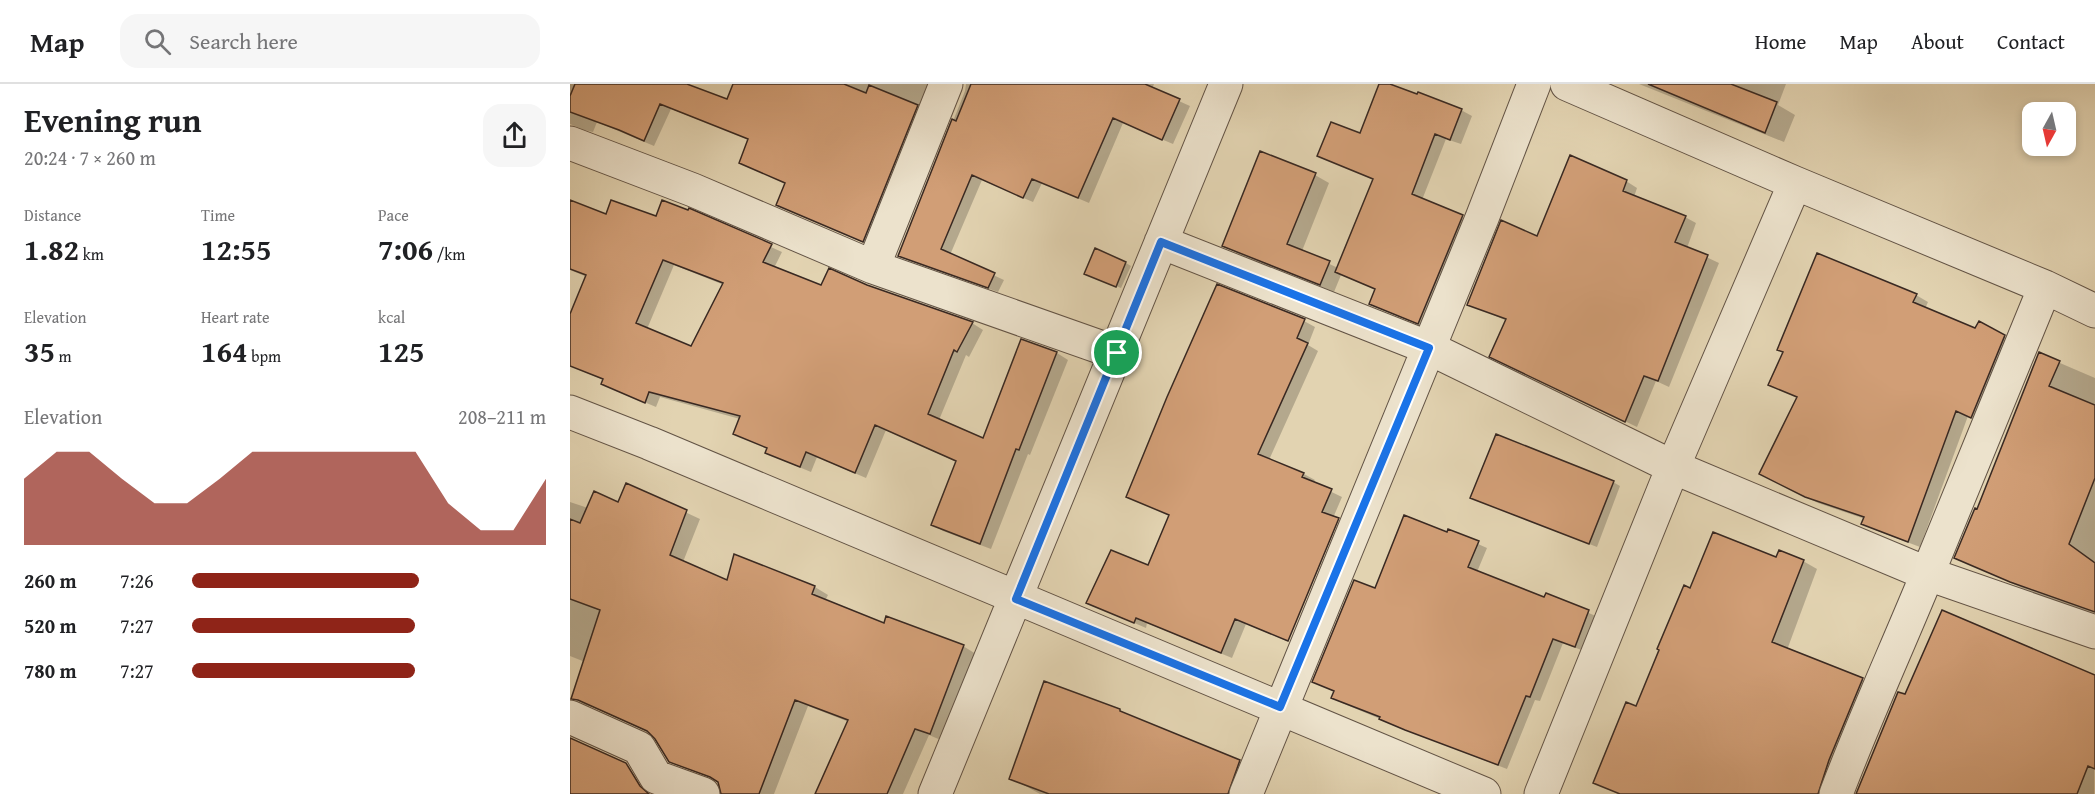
<!DOCTYPE html>
<meta charset="utf-8">
<style>
:root{--surface:#fff;--page:#f6f6f6;--text:#202124;--muted:#757577;--line:#e0e0e0;--accent:#8f2418}
body{margin:0;font-family:"Gentium Book Plus",serif;background:var(--page);color:var(--text);height:100vh;display:flex;flex-direction:column;font-size:22px;white-space:nowrap}
*{box-sizing:border-box;margin:0}
p{font-size:20px;color:var(--muted)}
.icon{flex:none;width:33px;height:33px;fill:none;stroke:currentColor;stroke-width:2;stroke-linecap:round;stroke-linejoin:round}
.map{position:relative;flex:1;overflow:hidden}
.drawer{display:flex;flex-direction:column;background:var(--surface);width:570px}
.drawer>*{flex:none}
.needle{width:39px;rotate:188deg}
.tools{position:absolute;left:1452px;top:18px;display:grid;gap:12px}
.tools a{display:grid;place-items:center;width:54px;height:54px;border-radius:12px;background:var(--surface);box-shadow:0 3px 9px #0003;font-size:30px}
.pin{position:absolute;display:grid;place-items:center;width:51px;height:51px;color:#fff;margin:-26px;border:3px solid #fff;border-radius:50%;box-shadow:0 2px 6px #0007}
.round{display:grid;place-items:center;flex:none;width:63px;height:63px;border-radius:18px;background:var(--page)}
.summary{display:flex;align-items:center;justify-content:space-between;height:102px;padding:0 24px}
h1{font-size:33px;font-weight:700;line-height:45px}
.metrics{display:grid;grid-template-columns:repeat(3,1fr);gap:9px;height:102px;padding:6px 24px}
.metrics div{display:grid;align-content:center}
.metrics b{font-size:30px;font-weight:700}
.metrics small{font-size:16px;font-weight:400}
.metrics p{font-size:16px}
.chart{height:168px;padding:12px 24px}
.chart p{display:flex;justify-content:space-between}
.chart svg{width:100%;height:108px;margin-top:6px;fill:var(--accent);opacity:.7}
ul{padding:0 24px;list-style:none;font-size:20px}
li{display:grid;grid-template-columns:96px 72px 1fr;align-items:center;height:45px}
li i{height:15px;border-radius:8px;background:var(--accent)}
header{display:flex;align-items:center;gap:36px;box-sizing:border-box;height:84px;padding:0 30px;background:var(--surface);border-bottom:2px solid var(--line)}
header strong{font-size:28px}
nav{display:flex;gap:33px;margin-inline-start:auto;font-size:21px}
.search{width:420px;height:54px;background:var(--page);display:flex;align-items:center;gap:15px;box-sizing:border-box;padding:0 21px;border-radius:18px;color:var(--muted);font-size:22px}
main{display:flex;flex:1;min-height:0}
.map>svg:first-child{display:block}
.shadow{fill:#0003;fill-rule:evenodd}
.building{fill:#d19e76;stroke:#392922;stroke-width:1.5;fill-rule:evenodd}
.lines{fill:none;stroke-linecap:round;stroke-linejoin:round}
.minor-casing{stroke:#635446;stroke-width:35}
.minor{stroke:#ece2cc;stroke-width:33}
.route-casing{stroke:#fff;stroke-width:12}
.route{stroke:#1a73e8;stroke-width:8}
</style>
<header>
<strong>Map</strong>
<div class="search"><svg class="icon" aria-label="search" viewBox="0 0 24 24"><circle cx="10" cy="10" r="6"/><path d="M15 15l6 6"/></svg>Search here</div>
<nav><a>Home</a><a>Map</a><a>About</a><a>Contact</a></nav>
</header>
<main>
<section class="drawer">
<div class="summary"><div><h1>Evening run</h1><p>20:24 · 7 × 260 m</p></div><a class="round"><svg class="icon" aria-label="share" viewBox="0 0 24 24"><path d="M12 15V3M7 8l5-5 5 5M5 13v7h14v-7"/></svg></a></div>
<div class="metrics">
<div><p>Distance</p><b>1.82<small> km</small></b></div>
<div><p>Time</p><b>12:55</b></div>
<div><p>Pace</p><b>7:06<small> /km</small></b></div>
</div>
<div class="metrics">
<div><p>Elevation</p><b>35<small> m</small></b></div>
<div><p>Heart rate</p><b>164<small> bpm</small></b></div>
<div><p>kcal</p><b>125</b></div>
</div>
<div class="chart"><p><span>Elevation</span>208–211 m</p>
<svg viewBox="0 0 160 44" preserveAspectRatio="none"><path d="M0 44V17L10 6L20 6L30 17L40 27L50 27L60 17L70 6L80 6L90 6L100 6L110 6L120 6L130 27L140 38L150 38L160 17V44z"/></svg>
</div>
<ul>
<li><b>260 m</b>7:26<i style="width:64%"></i></li>
<li><b>520 m</b>7:27<i style="width:63%"></i></li>
<li><b>780 m</b>7:27<i style="width:63%"></i></li>
</ul>
</section>
<div class="map">
<svg width="1525" height="710" viewBox="0 0 1525 710">
<rect width="100%" height="100%" fill="#e2d3b1"/>
<filter id="stains"><feTurbulence type="fractalNoise" baseFrequency=".00333" numOctaves="4"/><feColorMatrix values="0 0 0 0 .2 0 0 0 0 .09 0 0 0 0 .02 0 0 0 .5 -.17"/></filter>
<radialGradient id="worn" r=".72"><stop offset=".6" stop-color="#630" stop-opacity="0"/><stop offset="1" stop-color="#630" stop-opacity=".3"/></radialGradient>
<!-- shadow -->
<path class="shadow" d="M0,0H113L158,17L165,0H368L303,163L208,120L216,99L180,55L101,25L84,62L27,38L23,48L14,46L0,40Z
M396,0H584L582,5L620,22L603,60L553,39L519,119L472,99L463,118L412,96L380,171L434,196L428,208L339,177L330,171L395,7Z
M811,0H817L891,26L902,32L891,60L876,55L852,116L903,139L859,245L800,219L812,207L776,191V193L771,191L764,208L668,170L654,161L745,91L759,99L732,167L768,184L804,96L749,71L791,51Z
M1069,0H1216L1208,21L1225,31L1214,58Z
M1056,97L1067,104L1064,113L1115,133L1126,139L1117,164L1149,179L1099,303L1086,297L1067,343L932,278L937,237L899,220L968,154Z
M0,118L37,132L86,134L119,126L212,168L204,184L252,203L296,202L402,239L413,246L399,273L396,271L369,336L414,357L452,257L487,269L498,276L460,371L458,370L421,465L373,447L363,441L387,378L316,346L296,394L247,373L241,388L207,374L196,368L198,365L164,349L170,335L90,313L86,323L43,305L34,296L0,282V233L17,193L0,186ZM104,181L154,201L121,264L77,245Z
M556,179L561,182L551,204L521,192Z
M648,202L734,237L745,243L738,261L748,267L699,376L734,390L745,396L743,399L772,413L763,434L767,435L717,557L676,540L662,574L577,539L576,544L518,519L579,483L600,432L558,413Z
M1346,211L1358,218L1355,225L1406,246L1434,252L1446,259L1413,339L1398,332L1350,463L1305,446L1293,439L1295,435L1248,419L1202,396L1228,314L1200,300Z
M1469,270L1525,294V530L1454,505L1386,473L1408,427Z
M1043,398L1050,402L1027,463L902,414Z
M57,401L130,435L113,478L158,498L165,472L245,503L258,511L255,517L314,541L393,562L406,570L373,657L359,651L333,710H247L279,638L238,622L204,710H155L147,694L109,680V682L100,677L82,649L22,623L15,621L3,614L15,578L0,572V418L18,424L49,420Z
M769,437L779,442L730,562L720,558Z
M879,447L917,464L907,488L975,515L977,511L1028,533L1014,567L993,559L970,617L965,616L937,685L846,650L772,619L763,614L766,608L744,598L805,506L877,450Z
M1207,475L1233,477L1247,485L1217,566L1292,595L1307,603L1263,710H1048L1025,698L1067,624L1121,506Z
M1373,528L1525,593L1524,710H1288L1329,609L1336,612Z
M550,627L564,635L669,677L684,686L674,710H470L441,694Z"/>
<!-- building -->
<path class="building" d="M5,0H117L157,15L163,0H274L296,9L299,1L348,21L293,158L206,121L215,99L169,79L178,55L90,20L74,57L49,46L0,28V12Z
M401,0H575L610,15L592,56L543,34L508,114L462,95L453,114L402,91L371,165L425,189L418,204L328,172L382,35L386,37Z
M809,0H820L847,10L848,8L892,25L880,56L865,50L842,110L893,131L848,240L799,220L805,205L765,188L803,95L747,72L761,38L790,49Z
M1078,0H1161L1207,18L1195,49Z
M690,67L746,89L717,160L760,177L750,201L652,162Z
M1000,71L1057,96L1053,107L1116,132L1105,158L1138,171L1088,297L1074,292L1055,338L919,273L936,235L897,221L931,136L967,152Z
M0,116L36,130L41,116L86,132L92,116L118,126L119,124L202,160L193,178L251,201L259,184L297,201L403,238L387,268L384,266L358,330L413,354L451,255L487,268L449,366L446,365L410,460L361,441L386,377L305,341L285,389L236,368L230,383L195,369L197,364L163,350L170,332L79,308L75,319L31,300L33,295L0,282V230L16,191L0,185ZM93,176L153,199L121,262L66,239Z
M525,164L556,178L546,203L514,190Z
M1247,169L1347,210L1343,218L1405,244L1409,237L1435,251L1401,334L1386,327L1338,458L1291,440L1294,433L1235,413L1189,390L1227,313L1198,301L1213,268L1207,266Z
M647,200L735,235L727,254L738,259L688,370L734,389L732,393L762,405L752,428L769,434L718,557L665,535L651,569L566,534L564,539L516,519L541,466L578,481L599,431L556,413L597,313Z
M1469,268L1490,277L1479,302L1525,321V394L1499,460L1525,479V528L1440,498L1384,474L1405,424L1407,425Z
M926,350L1044,397L1019,460L900,414Z
M56,399L117,426L100,471L157,496L164,470L245,502L242,510L314,539L316,532L394,561L360,650L345,645L317,710H245L278,636L225,616L189,710H151L148,698L140,693L99,678L85,655L77,647L8,616L1,615L30,526L0,515V435L10,439L24,407L48,418Z
M834,431L877,448L878,445L909,457L898,483L974,513L976,509L1019,526L1005,563L983,555L960,613L956,612L928,681L835,646L809,635L810,633L761,614L764,607L742,598L784,496L805,504Z
M1143,448L1206,473L1209,466L1234,476L1202,558L1293,594L1259,676L1248,710H1050L1023,699L1056,618L1066,622L1089,566L1087,565L1114,501L1120,504Z
M1372,526L1525,591V685L1518,682L1507,710H1286L1328,608L1335,610Z
M474,597L550,625V627L670,676L658,710H479L439,695Z
M0,654L56,679L70,702L79,710H0Z"/>
<g class="lines">
<!-- minor casing -->
<g class="minor-casing">
<path id="minor" d="M997,0L1225,99L1475,203L1525,227
M0,59L123,106L303,183L547,269
M591,158L859,264L1103,383L1358,490L1525,548
M303,183L376,0
M0,328L79,359L914,710
M0,633L69,664L86,693L133,710
M365,710L656,0
M676,710L912,134L964,0
M971,710L1103,383L1225,99
M1266,710C1294,636 1327,564 1357,491C1397,395 1435,299 1475,203"/>
</g>
<!-- minor -->
<use href="#minor" class="minor"/>
</g>
<g class="lines">
<!-- route casing -->
<g class="route-casing">
<path id="route" d="M591,158L859,264L710,623L446,515Z"/>
</g>
<!-- route -->
<use href="#route" class="route"/>
</g>
<rect width="100%" height="100%" filter="url(#stains)"/>
<rect width="100%" height="100%" fill="url(#worn)"/>
</svg>
<div class="tools">
<a><svg class="needle" viewBox="-14 -14 28 28"><path d="M0-13l5 13h-10z" fill="#e53935"/><path d="M0 13l5-13h-10z" fill="#757577"/></svg></a>
</div>
<div class="pin" style="left:547px;top:269px;background:#1e9e55"><svg class="icon" aria-label="arrive" viewBox="0 0 24 24"><path d="M6 21V4h12l-3 4 3 4H6"/></svg></div>
</div>
</main>
